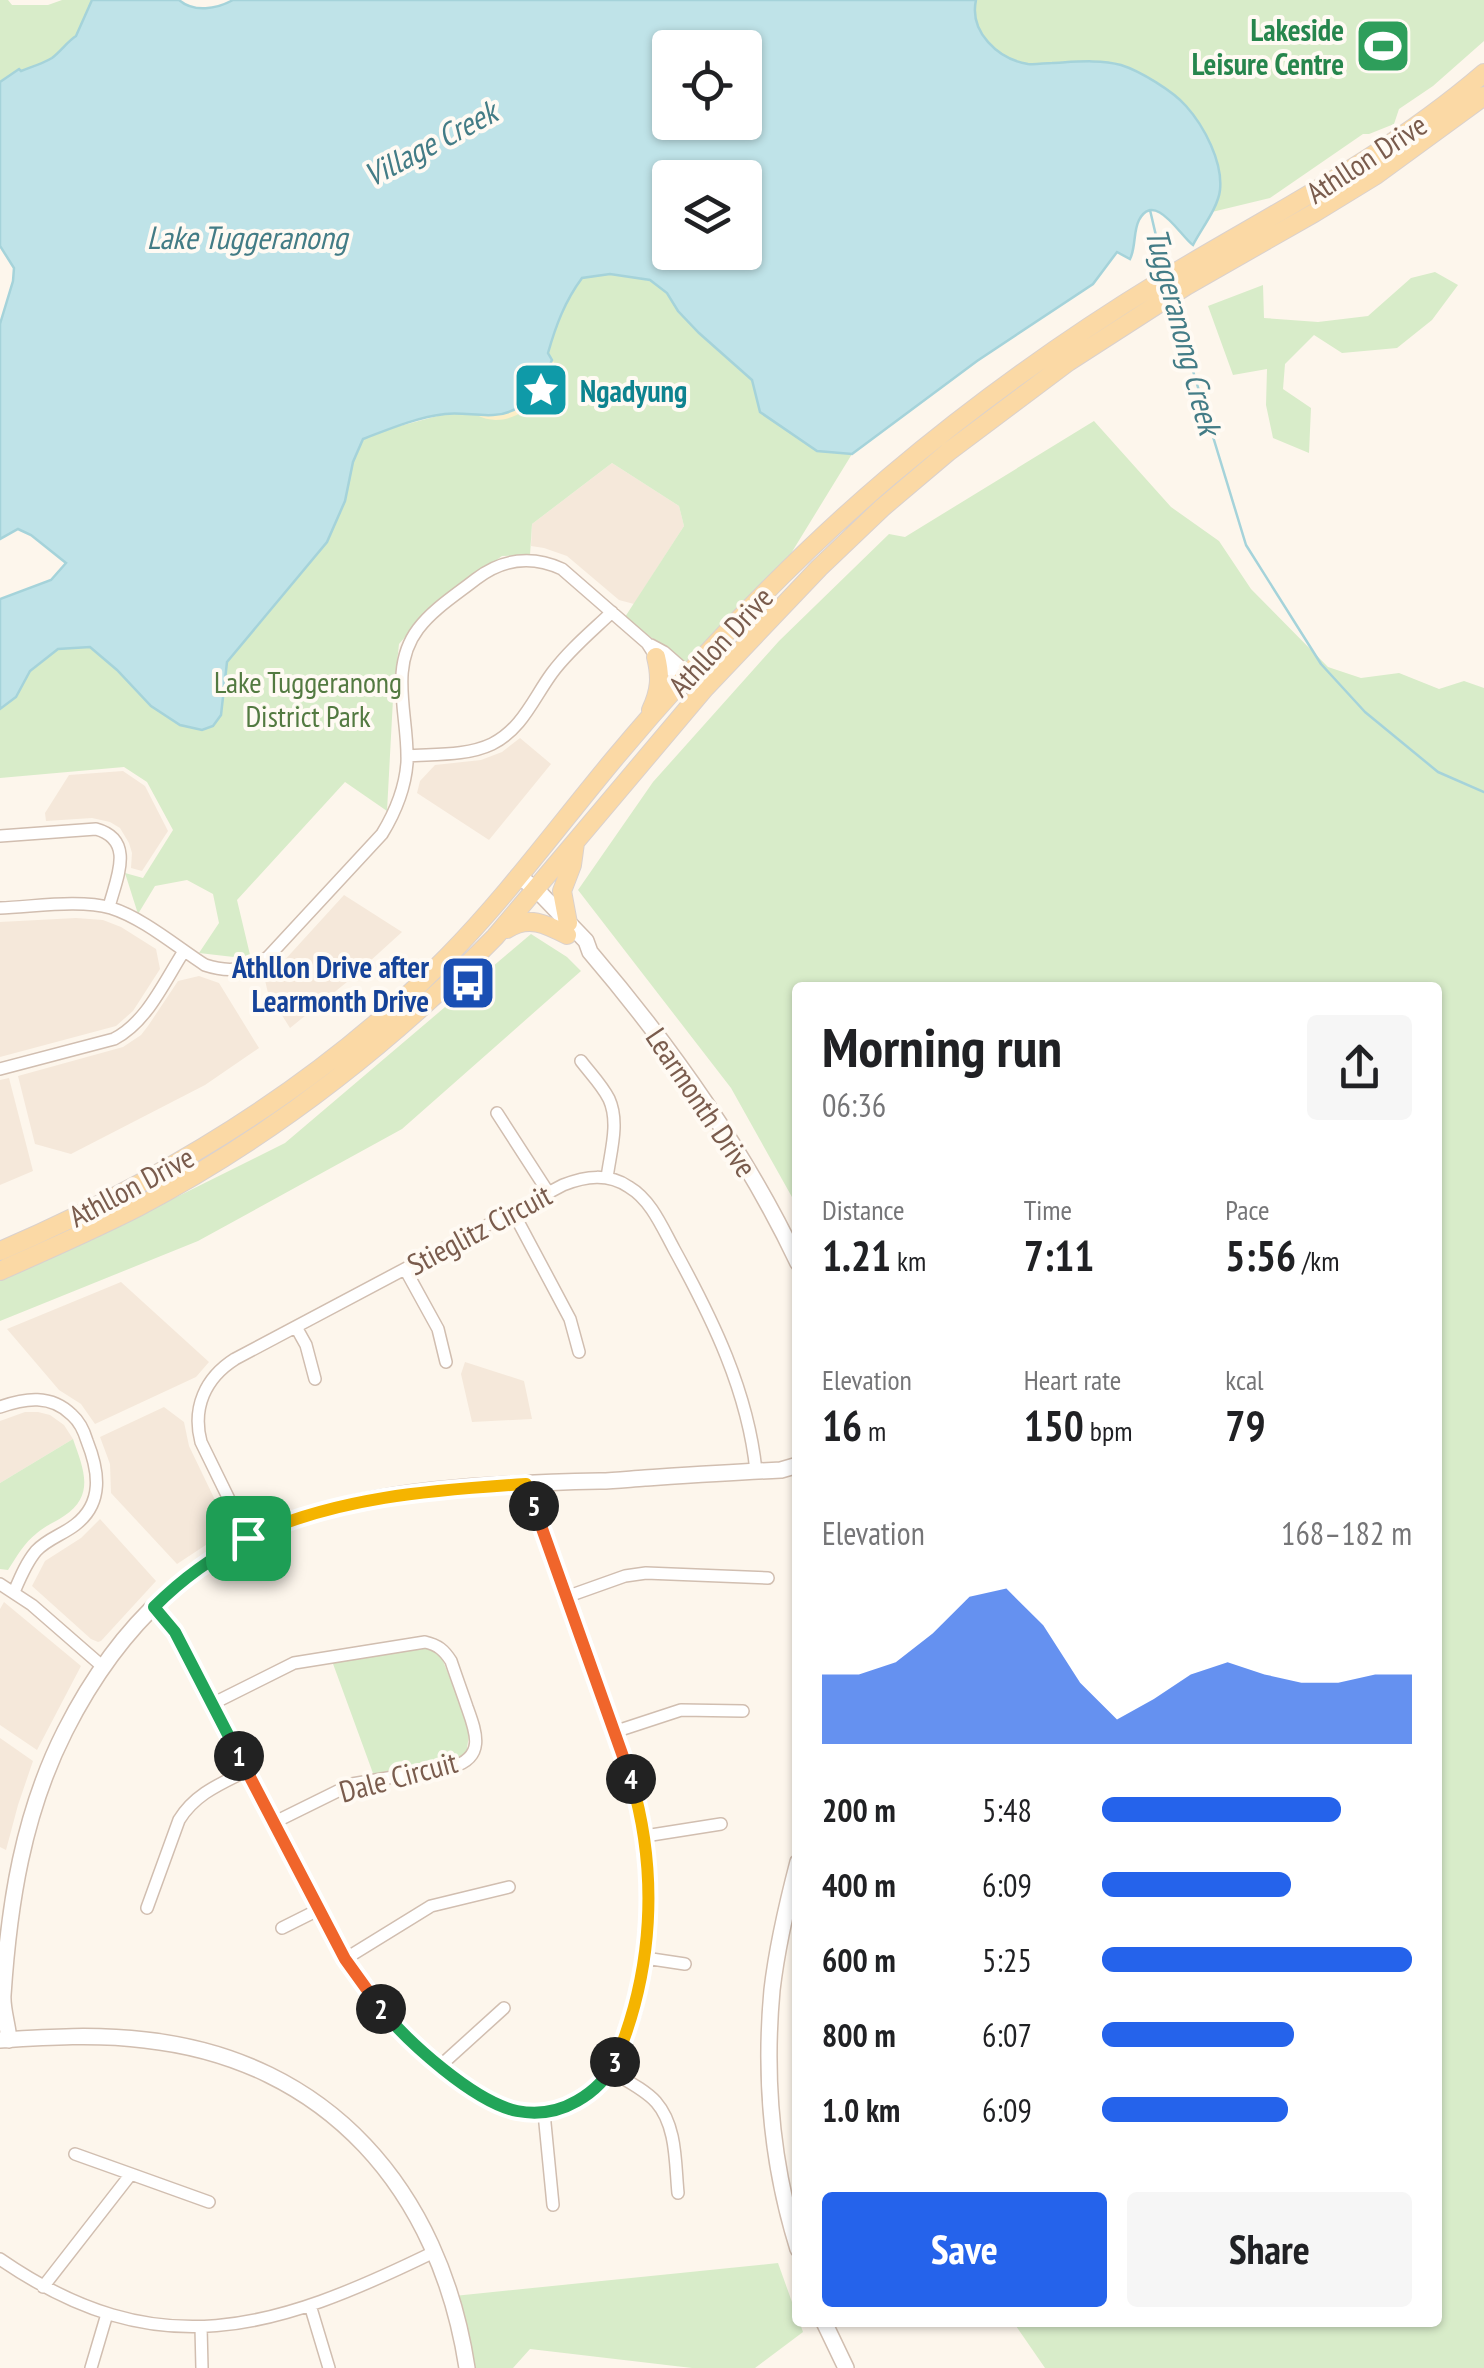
<!DOCTYPE html>
<meta charset="utf-8">
<style>
:root{--surface:#fff;--page:#f6f6f6;--text:#202124;--muted:#757577;--accent:#2563eb}
body{margin:0;font-family:"PT Sans Narrow",sans-serif;background:var(--page);color:var(--text);height:100vh;display:flex;flex-direction:column;font-size:38px;white-space:nowrap}
*{box-sizing:border-box;margin:0}
p{font-size:32px;color:var(--muted)}
.icon{flex:none;width:55px;height:55px;fill:none;stroke:currentColor;stroke-width:2;stroke-linecap:round;stroke-linejoin:round}
.map{position:relative;flex:1;overflow:hidden}
.drawer{position:absolute;left:792px;top:982px;width:650px;height:1345px;display:flex;flex-direction:column;background:var(--surface);border-radius:10px;box-shadow:0 2px 8px #0004}
.drawer>*{flex:none}
.buttons{position:absolute;left:652px;top:30px;display:grid;gap:20px}
.buttons a{display:grid;place-items:center;width:110px;height:110px;border-radius:10px;background:var(--surface);box-shadow:0 2px 8px #0004;font-size:50px}
.pin{position:absolute;display:grid;place-items:center;width:85px;height:85px;color:#fff;margin:-42px;border-radius:20px;box-shadow:0 5px 15px #0006}
.km{position:absolute;width:50px;height:50px;margin:-25px;border-radius:50%;background:#222;color:#fff;font-size:28px;line-height:50px;text-align:center}
.round{display:grid;place-items:center;flex:none;width:105px;height:105px;border-radius:10px;background:var(--page)}
.summary{display:flex;align-items:center;justify-content:space-between;height:170px;padding:0 30px}
h1{font-size:55px;font-weight:800;line-height:75px}
.stats{display:grid;grid-template-columns:repeat(3,1fr);gap:15px;height:170px;padding:10px 30px}
.stats div{display:grid;align-content:center}
.stats b{font-size:42px;font-weight:800}
.stats small{font-size:28px;font-weight:400}
.stats p{font-size:28px}
.chart{height:280px;padding:20px 30px}
.chart p{display:flex;justify-content:space-between}
.chart svg{width:100%;height:180px;margin-top:10px;fill:var(--accent);opacity:.7}
.primary-button{display:flex;gap:20px;margin-top:auto;padding:20px 30px}
.primary-button a{flex:1;height:115px;border-radius:10px;background:var(--accent);color:#fff;font-size:40px;font-weight:800;line-height:115px;text-align:center}
.primary-button a+a{background:var(--page);color:var(--text)}
ul{padding:0 30px;list-style:none;font-size:32px}
li{display:grid;grid-template-columns:160px 120px 1fr;align-items:center;height:75px}
li i{height:25px;border-radius:12px;background:var(--accent)}
.map>svg:first-child{display:block}
.residential{fill:#f5e8da}
.green{fill:#d8ecc9}
.sand{fill:#fcefc7}
.water{fill:#bfe3e8;stroke:#a5d3da;stroke-width:2.5;fill-rule:evenodd}
.lines{fill:none;stroke-linecap:round;stroke-linejoin:round}
.stream{stroke:#a5d3da;stroke-width:2.5}
.minor-casing{stroke:#d1beb0;stroke-width:14}
.tertiary-casing{stroke:#d1beb0;stroke-width:18}
.primary-casing{stroke:#dad1cd;stroke-width:20}
.minor{stroke:#fff;stroke-width:11}
.tertiary{stroke:#fff;stroke-width:15}
.primary{stroke:#fbd9a5;stroke-width:18}
.split-1-casing{stroke:#fff;stroke-width:20}
.split-2-casing{stroke:#fff;stroke-width:20}
.split-3-casing{stroke:#fff;stroke-width:20}
.split-4-casing{stroke:#fff;stroke-width:20}
.split-5-casing{stroke:#fff;stroke-width:20}
.split-6-casing{stroke:#fff;stroke-width:20}
.split-1{stroke:#22a559;stroke-width:12}
.split-2{stroke:#f0652b;stroke-width:12}
.split-3{stroke:#22a559;stroke-width:12}
.split-4{stroke:#f5b400;stroke-width:12}
.split-5{stroke:#f0652b;stroke-width:12}
.split-6{stroke:#f5b400;stroke-width:12}
.labels{text-anchor:middle;dominant-baseline:central;stroke-width:8;stroke-linejoin:round;paint-order:stroke}
.leisure-label{font-size:30px;font-weight:bold;fill:#27864d;stroke:#fffaf3;text-anchor:end}
.street-label{font-size:30px;fill:#7a5c4d;stroke:#fffaf3}
.culture-label{font-size:30px;font-weight:bold;fill:#0d838f;stroke:#fffaf3;text-anchor:start}
.park-label{font-size:30px;fill:#537a41;stroke:#fffaf3}
.transit-label{font-size:30px;font-weight:bold;fill:#164399;stroke:#fffaf3;text-anchor:end}
.water-label{font-size:32px;font-style:italic;fill:#437c86;stroke:#fffaf3}
</style>
<div class="map">
<svg width="1484" height="2368" viewBox="0 0 1484 2368">
<rect width="100%" height="100%" fill="#fdf6ec"/>
<!-- residential -->
<path class="residential" d="M612,463L679,506L684,526L634,604L619,600L567,556L544,548L531,546L532,524Z
M520,738L551,764L489,840L417,793L420,781L435,765L481,760L502,752Z
M123,771L145,786L168,831L142,871L131,868L132,853L129,843L120,828L110,822L92,818L46,821L45,813L69,775Z
M344,895L402,932L347,982L290,1028L268,993L264,976L282,963Z
M76,918L103,920L121,927L156,949L160,969L133,1011L116,1026L0,1057V922Z
M199,976L219,983L259,1048L205,1085L71,1154L35,1144L18,1076L123,1047L141,1035L148,1026L178,981Z
M9,1078L33,1171L0,1185V1080Z
M121,1282L209,1362L196,1377L95,1424L81,1404L59,1390L7,1329Z
M465,1362L524,1381L532,1419L472,1422L461,1374Z
M164,1407L184,1422L189,1446L228,1527L224,1533L177,1564L111,1493L110,1464L100,1437Z
M25,1412H38L50,1415L64,1425L73,1439L0,1483V1421Z
M100,1519L156,1581L101,1641L98,1642L91,1639L32,1586L45,1561L81,1538Z
M4,1602L81,1666L37,1750L0,1725V1609Z
M0,1738L33,1761L18,1805L6,1850L0,1847Z"/>
<!-- green -->
<path class="green" d="M0,0H8L12,5H48L62,0H92L76,36C67,42 61,52 51,58C42,64 30,67 20,72L18,69L0,82Z
M976,0H1484V41L1433,86L1399,109L1394,124L1369,134H1363L1270,198L1212,212L1220,192L1118,64C1103,63 1087,62 1071,62C1058,63 1044,65 1031,64C1000,61 969,32 976,0Z
M1435,272L1458,285L1432,320L1397,348L1342,353L1314,335L1285,364L1283,389L1311,408L1309,453L1273,438L1266,405L1267,369L1233,375L1208,306L1263,285L1264,318L1318,322L1368,316L1411,278Z
M610,274L651,281L667,293L678,311L699,333L752,380L797,436L817,451L852,454L787,560L686,665L625,617L684,526L679,506L612,463L532,524L530,555L502,556L429,610L399,644L393,699L387,811L345,782L237,900L251,959L199,953L219,923L213,894L187,880L155,886L138,914L125,873L143,878L173,830L147,782L124,767L0,778V709L16,697L30,672L58,649L90,647L117,670L223,681L227,662L327,542L345,501L353,462L363,439L396,427L445,414L548,353C556,325 565,301 582,278Z
M1094,421L1171,507L1219,541L1251,589L1328,667L1361,678L1399,673L1439,689L1464,681L1484,688V2368H1045L1014,2323L1438,2322V988H798L797,1206L731,1088L578,890L653,782L779,641L889,534L905,537Z
M531,934L567,957L581,971L402,1129L198,1241L0,1321V1279L86,1242L285,1143Z
M73,1439C83,1468 96,1495 64,1516C55,1522 45,1526 37,1533C24,1543 17,1556 8,1570L0,1569V1483Z
M430,1648L441,1656L470,1728L466,1755L456,1761L374,1776L332,1661Z
M778,2263L797,2316L798,2322L800,2323L803,2332L755,2368H692L530,2349L513,2368H470L454,2296Z"/>
<!-- sand -->
<path class="sand" d="M552,360L555,364C553,398 509,433 477,415H498L542,383Z"/>
<!-- water -->
<path class="water" d="M92,0H179C194,13 217,9 233,0H976C969,32 998,59 1028,64C1035,65 1045,63 1052,63C1073,62 1100,59 1121,65C1140,71 1173,91 1186,106C1204,126 1223,162 1220,190C1218,208 1201,229 1193,245C1181,237 1155,190 1139,220C1133,232 1136,247 1130,259L1117,252L1093,284L977,361L852,454L817,451L760,412L752,380L699,333L678,311L667,293L650,280L610,274L582,278C565,301 556,325 548,353L552,360C542,386 524,414 493,415C477,416 461,412 445,414C418,417 389,429 363,439L353,462L345,501L327,542L227,662L221,715L213,726L202,730L180,725L151,706L117,670L90,647L58,649L30,671L16,697L0,709V599L51,580L66,563L31,535L18,529L0,539V324L13,281L14,268L0,246V82L19,69L21,71C31,67 42,64 52,58C61,51 68,41 76,36ZM670,48H745V122H670ZM670,178H745V252H670Z"/>
<g class="lines">
<!-- stream -->
<path class="stream" d="M1150,210L1164,270
M1172,302L1246,545L1321,664L1365,712L1438,772L1484,792"/>
<!-- minor casing -->
<g class="minor-casing">
<path id="minor" d="M651,645L664,652L705,688
M407,756C434,754 467,756 492,744C522,729 533,699 552,673C569,650 591,632 612,612
M0,836L96,829C136,840 116,879 109,907
M0,908C33,907 79,899 111,908C143,918 177,947 205,965C229,973 247,970 268,957L382,834C396,811 405,789 407,763C409,717 388,669 418,629C433,609 457,594 476,579C502,559 532,555 562,569L647,643L656,657L698,695
M581,1061C590,1073 602,1085 609,1099C620,1123 610,1153 607,1178
M0,1069L114,1039C147,1022 164,982 184,951
M497,1113L548,1192
M513,1212L570,1319L579,1352
M405,1269L438,1329L446,1362
M296,1327L306,1345L315,1379
M0,1407C25,1398 51,1394 72,1415C80,1422 84,1431 87,1441C99,1471 104,1503 75,1525C62,1535 47,1539 36,1551C26,1563 20,1578 14,1592
M248,1538L201,1442C192,1408 205,1378 235,1359L563,1185C586,1176 608,1173 629,1187C651,1200 662,1227 674,1249C712,1318 748,1391 756,1471
M0,1584L32,1605L102,1666
M566,1597L625,1576L646,1573L768,1578
M154,1607L175,1632L345,1959C359,1980 373,2001 390,2020C422,2055 492,2119 543,2113C632,2102 650,1971 649,1899C649,1865 644,1833 637,1800L526,1485
M212,1704L294,1663L425,1642C438,1645 444,1650 451,1661C456,1676 462,1692 467,1707C476,1732 486,1757 452,1767L352,1784L273,1823
M614,1732L681,1710L743,1711
M645,1836L721,1824
M147,1908L179,1820C195,1794 220,1784 246,1771
M282,1928L318,1910
M645,1958L685,1964
M345,1959L431,1906L509,1887
M440,2066L504,2008
M610,2071C625,2080 644,2089 656,2102C677,2126 675,2163 678,2193
M544,2113L553,2205
M75,2154L131,2174
M0,2259C158,2368 274,2330 434,2252
M43,2287L131,2174L209,2202
M310,2305L329,2368
M201,2327L202,2368
M91,2368L107,2314"/>
</g>
<!-- tertiary casing -->
<g class="tertiary-casing">
<path id="tertiary" d="M518,876L536,889L586,941L590,952C671,1047 744,1149 798,1263
M798,1862C787,1904 777,1947 772,1990C764,2077 772,2166 798,2249
M0,2040C48,2037 97,2034 145,2040C328,2060 440,2191 467,2368
M9,2040C8,2025 2,2009 3,1995C9,1904 23,1814 65,1731C181,1502 368,1486 600,1481C615,1481 630,1479 645,1478C691,1475 736,1472 781,1470L798,1465
M824,2322L846,2368"/>
</g>
<!-- primary casing -->
<g class="primary-casing">
<path id="primary" d="M651,710C660,691 661,677 656,657
M568,923L562,891L572,865L575,843
M507,929C528,915 546,924 567,935
M0,1251C164,1180 321,1086 447,957C507,896 559,825 614,759C698,659 789,562 889,477C974,405 1066,339 1161,281C1272,214 1385,158 1484,73
M0,1271C47,1250 93,1230 138,1207C271,1137 390,1044 495,937L705,688L819,568L883,507L948,452L1068,362L1186,286L1314,213L1376,175L1484,96"/>
</g>
<!-- minor -->
<use href="#minor" class="minor"/>
<!-- tertiary -->
<use href="#tertiary" class="tertiary"/>
<!-- primary -->
<use href="#primary" class="primary"/>
</g>
<g class="lines">
<!-- split-1 casing -->
<g class="split-1-casing">
<path id="split-1" d="M239,1756L175,1632L154,1607C184,1577 212,1558 248,1538"/>
</g>
<!-- split-2 casing -->
<g class="split-2-casing">
<path id="split-2" d="M239,1756L345,1959L381,2009"/>
</g>
<!-- split-3 casing -->
<g class="split-3-casing">
<path id="split-3" d="M381,2009C408,2042 474,2102 517,2111C538,2115 558,2112 577,2101C593,2092 607,2078 615,2062"/>
</g>
<!-- split-4 casing -->
<g class="split-4-casing">
<path id="split-4" d="M615,2062C653,1972 659,1874 631,1779"/>
</g>
<!-- split-5 casing -->
<g class="split-5-casing">
<path id="split-5" d="M534,1506L631,1779"/>
</g>
<!-- split-6 casing -->
<g class="split-6-casing">
<path id="split-6" d="M248,1538C336,1497 431,1490 526,1484L534,1506"/>
</g>
<!-- split-1 -->
<use href="#split-1" class="split-1"/>
<!-- split-2 -->
<use href="#split-2" class="split-2"/>
<!-- split-3 -->
<use href="#split-3" class="split-3"/>
<!-- split-4 -->
<use href="#split-4" class="split-4"/>
<!-- split-5 -->
<use href="#split-5" class="split-5"/>
<!-- split-6 -->
<use href="#split-6" class="split-6"/>
</g>
<!-- icons -->
<defs>
<g id="stadium-square" transform="scale(2.875)"><rect x="-9" y="-9" width="18" height="18" rx="4" fill="#2e9e5b" stroke="#fffaf3"/><path d="M0-5a6.5 5 0 1 0 0 10a6.5 5 0 1 0 0-10ZM-3.5-1.8h7v3.6h-7Z" fill="#fff"/></g>
<g id="sight-square" transform="scale(2.875)"><rect x="-9" y="-9" width="18" height="18" rx="4" fill="#0f9aa8" stroke="#fffaf3"/><path d="M0-6L1.8-2.2L6-1.7L2.9 1.2L3.7 5.4L0 3.3L-3.7 5.4L-2.9 1.2L-6-1.7L-1.8-2.2Z" fill="#fff"/></g>
<g id="bus-square" transform="scale(2.875)"><rect x="-9" y="-9" width="18" height="18" rx="4" fill="#1a4fb4" stroke="#fffaf3"/><path d="M-5-6H5V4H4V6H2V4H-2V6H-4V4H-5ZM-3.5-4V0h7V-4ZM-3.5 1.2v1.5H-2V1.2ZM2 1.2v1.5H3.5V1.2Z" fill="#fff"/></g>
</defs>
<g fill-rule="evenodd">
<use href="#stadium-square" x="1383" y="46"/>
<use href="#sight-square" x="541" y="390"/>
<use href="#bus-square" x="468" y="983"/>
</g>
<g class="labels">
<!-- leisure labels -->
<g class="leisure-label">
<text x="1344" y="29">Lakeside<tspan x="1344" dy="34">Leisure Centre</tspan></text>
</g>
<!-- street labels -->
<g class="street-label">
<text transform="translate(1366 158) rotate(-33)">Athllon Drive</text>
<text transform="translate(720 641) rotate(-47)">Athllon Drive</text>
<text transform="translate(702 1102) rotate(56)">Learmonth Drive</text>
<text transform="translate(131 1186) rotate(-28)">Athllon Drive</text>
<text transform="translate(479 1229) rotate(-28)">Stieglitz Circuit</text>
<text transform="translate(398 1776) rotate(-15)">Dale Circuit</text>
</g>
<!-- culture labels -->
<g class="culture-label">
<text x="580" y="390">Ngadyung</text>
</g>
<!-- park labels -->
<g class="park-label">
<text x="308" y="681">Lake Tuggeranong<tspan x="308" dy="34">District Park</tspan></text>
</g>
<!-- transit labels -->
<g class="transit-label">
<text x="429" y="966">Athllon Drive after<tspan x="429" dy="34">Learmonth Drive</tspan></text>
</g>
<!-- water labels -->
<g class="water-label">
<text transform="translate(430 143) rotate(-28)">Village Creek</text>
<text x="247" y="237">Lake Tuggeranong</text>
<text transform="translate(1184 331) rotate(75)">Tuggeranong Creek</text>
</g>
</g>
</svg>
<div class="buttons">
<a><svg class="icon" aria-label="locate" viewBox="0 0 24 24"><circle cx="12" cy="12" r="6"/><path d="M12 2v4M12 18v4M2 12h4M18 12h4"/></svg></a>
<a><svg class="icon" aria-label="layers" viewBox="0 0 24 24"><path d="M12 4l9 5-9 5-9-5zM3 14l9 5 9-5"/></svg></a>
</div>
<div class="pin" style="left:248px;top:1538px;background:#1e9e55"><svg class="icon" aria-label="arrive" viewBox="0 0 24 24"><path d="M6 21V4h12l-3 4 3 4H6"/></svg></div>
<b class="km" style="left:239px;top:1756px">1</b>
<b class="km" style="left:381px;top:2009px">2</b>
<b class="km" style="left:615px;top:2062px">3</b>
<b class="km" style="left:631px;top:1779px">4</b>
<b class="km" style="left:534px;top:1506px">5</b>
<section class="drawer">
<div class="summary"><div><h1>Morning run</h1><p>06:36</p></div><a class="round"><svg class="icon" aria-label="share" viewBox="0 0 24 24"><path d="M12 15V3M7 8l5-5 5 5M5 13v7h14v-7"/></svg></a></div>
<div class="stats">
<div><p>Distance</p><b>1.21<small> km</small></b></div>
<div><p>Time</p><b>7:11</b></div>
<div><p>Pace</p><b>5:56<small> /km</small></b></div>
</div>
<div class="stats">
<div><p>Elevation</p><b>16<small> m</small></b></div>
<div><p>Heart rate</p><b>150<small> bpm</small></b></div>
<div><p>kcal</p><b>79</b></div>
</div>
<div class="chart"><p><span>Elevation</span>168–182 m</p>
<svg viewBox="0 0 160 44" preserveAspectRatio="none"><path d="M0 44V27L10 27L20 24L30 17L40 8L50 6L60 15L70 29L80 38L90 33L100 27L110 24L120 27L130 29L140 29L150 27L160 27V44z"/></svg>
</div>
<ul>
<li><b>200 m</b>5:48<i style="width:77%"></i></li>
<li><b>400 m</b>6:09<i style="width:61%"></i></li>
<li><b>600 m</b>5:25<i style="width:100%"></i></li>
<li><b>800 m</b>6:07<i style="width:62%"></i></li>
<li><b>1.0 km</b>6:09<i style="width:60%"></i></li>
</ul>
<div class="primary-button"><a>Save</a><a>Share</a></div>
</section>
</div>
